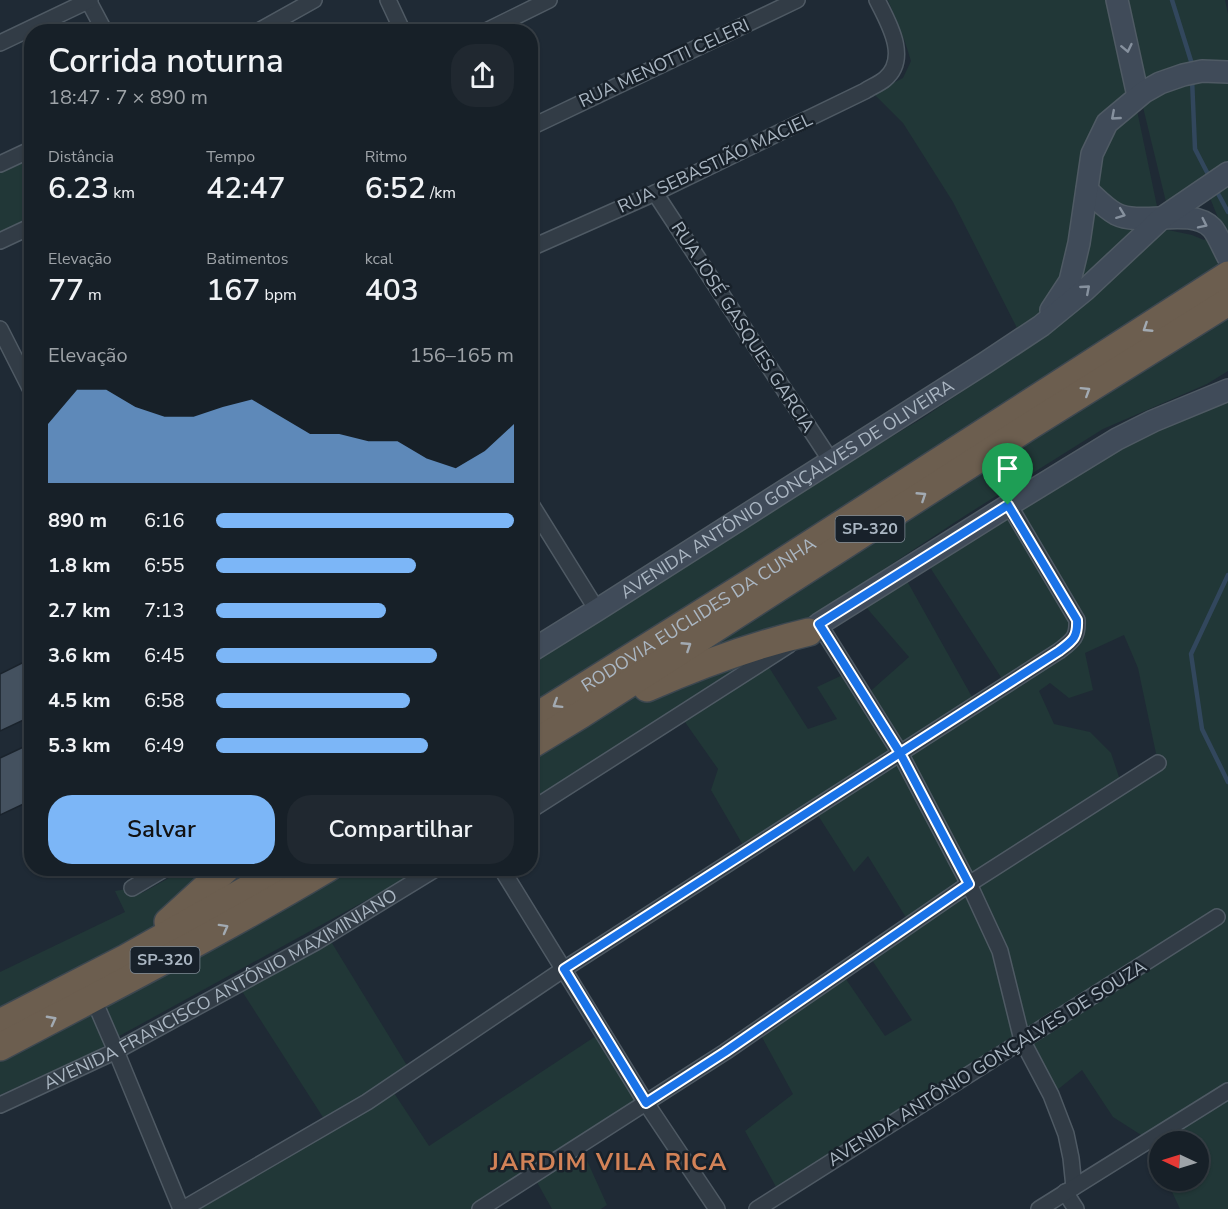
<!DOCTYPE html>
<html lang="pt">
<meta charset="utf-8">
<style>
:root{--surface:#172028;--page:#202830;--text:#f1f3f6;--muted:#9ea3a8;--line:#363e45;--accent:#7cb6f7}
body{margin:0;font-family:"Nunito Sans",sans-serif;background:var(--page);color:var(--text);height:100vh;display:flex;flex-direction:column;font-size:22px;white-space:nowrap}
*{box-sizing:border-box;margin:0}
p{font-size:20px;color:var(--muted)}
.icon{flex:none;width:33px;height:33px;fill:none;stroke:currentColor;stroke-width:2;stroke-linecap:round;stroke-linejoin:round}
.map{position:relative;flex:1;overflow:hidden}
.side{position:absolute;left:24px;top:24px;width:514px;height:852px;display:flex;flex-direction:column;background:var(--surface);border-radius:24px;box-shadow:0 2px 4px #0004,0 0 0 2px var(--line)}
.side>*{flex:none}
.needle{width:39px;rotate:274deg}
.fabs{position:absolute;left:1149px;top:1131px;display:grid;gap:12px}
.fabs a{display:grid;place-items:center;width:60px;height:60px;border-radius:50%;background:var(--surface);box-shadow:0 2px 4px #0004,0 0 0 2px var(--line);font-size:30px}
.pin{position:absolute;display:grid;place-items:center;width:51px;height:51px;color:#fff;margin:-62px -26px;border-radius:50% 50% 50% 0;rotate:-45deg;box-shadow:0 0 6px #0007}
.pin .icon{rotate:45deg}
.round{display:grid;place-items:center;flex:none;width:63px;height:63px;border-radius:24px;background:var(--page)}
.headline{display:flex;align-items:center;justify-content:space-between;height:102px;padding:0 24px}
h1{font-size:33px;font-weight:600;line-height:45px}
.metrics{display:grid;grid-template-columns:repeat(3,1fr);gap:9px;height:102px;padding:6px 24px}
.metrics div{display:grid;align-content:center}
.metrics b{font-size:30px;font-weight:600}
.metrics small{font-size:16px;font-weight:400}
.metrics p{font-size:16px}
.chart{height:168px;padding:12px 24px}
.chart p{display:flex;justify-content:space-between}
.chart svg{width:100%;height:108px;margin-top:6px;fill:var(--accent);opacity:.7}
.cta{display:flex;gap:12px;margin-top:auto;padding:12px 24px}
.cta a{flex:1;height:69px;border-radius:24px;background:var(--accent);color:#111;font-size:24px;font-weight:600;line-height:69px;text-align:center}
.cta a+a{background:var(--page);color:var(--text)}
ul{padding:0 24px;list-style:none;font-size:20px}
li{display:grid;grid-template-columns:96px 72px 1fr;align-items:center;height:45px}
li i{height:15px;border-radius:8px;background:var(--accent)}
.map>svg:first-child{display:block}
.green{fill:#213737;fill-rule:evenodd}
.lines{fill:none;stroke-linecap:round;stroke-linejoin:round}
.stream{stroke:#32475d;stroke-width:4.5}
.building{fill:#44515f;stroke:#1a232c;stroke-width:1.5}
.street-casing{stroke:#4f5a64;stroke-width:18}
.secondary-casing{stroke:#4f5a64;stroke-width:24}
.highway-casing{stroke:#3d4750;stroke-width:30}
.street{stroke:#323c46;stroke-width:15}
.secondary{stroke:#404b59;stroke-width:21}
.highway{stroke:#6c5e4f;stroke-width:27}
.oneway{stroke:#86919e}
.oneway2{stroke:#a2aab2}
.route-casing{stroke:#fff;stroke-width:12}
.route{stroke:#1a73e8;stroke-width:8}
.labels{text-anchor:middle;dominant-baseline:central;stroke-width:5;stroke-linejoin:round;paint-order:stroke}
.shield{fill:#18212a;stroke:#7f8a95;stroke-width:1.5}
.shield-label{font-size:16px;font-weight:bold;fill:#abb7c3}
.street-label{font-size:18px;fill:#abb7c3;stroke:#18212a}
.district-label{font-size:24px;font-weight:bold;letter-spacing:1.5px;fill:#d28257;stroke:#18212a}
</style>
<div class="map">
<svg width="1228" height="1209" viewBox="0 0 1228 1209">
<rect width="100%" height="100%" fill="#1f2a35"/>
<!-- green -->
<path class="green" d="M888,0H1114L1158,211L1086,284L1020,334L953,202L903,123L873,93L903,78L911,61L905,42Z
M1117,0H1225L1228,14V167L1166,202Z
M31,157V217L0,232V173Z
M1223,184L1228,188V371L1207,384L1103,429L966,515L778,639L753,659L531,800V659L790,497L923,418L1043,337L1157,233L1168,230L1192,235L1204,240L1223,230L1210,198Z
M1228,390V1209H1180L1167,1181L1198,1180V1142H1160L1159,1163L1149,1140L1113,1117L1082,1070L1051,1095L1022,1040L780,1194L745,1131L793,1094L758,1030L841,972L885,1036L912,1020L868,954L910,924L868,856L854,872L814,809L747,852L711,790L718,769L680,715L765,661L808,729L837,719L817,687L849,672L865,696L909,657L859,599L902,572L976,704L1006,685L924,558L1009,505ZM1124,635L1138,668L1158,763L1122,786L1111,753L1090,732L1054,724L1039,691L1050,683L1069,698L1093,690L1085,653Z
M185,869H423L112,1040L100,1049L0,1095V972L125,912L115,891L132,888L142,893Z
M327,935L411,1072L390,1087L429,1146L602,1032L646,1103L580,1145L607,1205L601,1209H552L533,1175L480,1209H183L328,1125L238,985Z"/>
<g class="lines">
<!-- stream -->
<path class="stream" d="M1172,0L1191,61V68
M1192,79L1195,149L1210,178
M1215,188L1228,212
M1228,575L1191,654L1202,729L1228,782"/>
</g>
<!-- building -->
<path class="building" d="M32,658V716L0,731V674Z
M32,743V800L0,815V758Z"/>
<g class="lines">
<!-- street casing -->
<g class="street-casing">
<g id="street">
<path d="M88,0L105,32"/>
<path d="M388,0L403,32"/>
<path d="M257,32L314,0"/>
<path d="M484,32L549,0"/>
<path d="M0,43L90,0"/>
<path d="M531,127L797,0"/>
<path d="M0,164L32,149"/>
<path d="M655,193L831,461"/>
<path d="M0,241L32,226"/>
<path d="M531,248L655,193L865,91C871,87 879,84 885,79C910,58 888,22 877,0"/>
<path d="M0,329L32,392"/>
<path d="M531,504L597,610"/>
<path d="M819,624L900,753L969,884L1000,951L1022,1040L1051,1095L1066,1134L1071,1158L1074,1187"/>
<path d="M531,810L789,645"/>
<path d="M501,868L646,1103L717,1209"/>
<path d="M132,888L166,868"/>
<path d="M93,998L116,1051L181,1209"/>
<path id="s1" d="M0,1105L116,1051L316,942L437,868"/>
<path d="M1065,1192L1076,1209"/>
<path d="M183,1209L367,1102L564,969L1059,651C1072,641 1078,638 1077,620L1009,505"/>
<path d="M480,1209L725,1052L969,884L1158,763"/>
<path d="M757,1209L1217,917"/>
<path d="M1039,1209L1228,1091"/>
</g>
</g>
<!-- secondary casing -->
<g class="secondary-casing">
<g id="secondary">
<path d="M1117,0L1138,96"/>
<path d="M1087,190C1096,198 1105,208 1116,214C1142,227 1191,206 1212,228C1217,233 1224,250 1228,257"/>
<path d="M1051,310L1070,281L1079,243L1092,154L1107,123L1144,92L1160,83L1183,75L1202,71L1228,72"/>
<path d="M809,632L819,624L1009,505L1117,439L1153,421L1228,390"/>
<path id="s2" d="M531,651L597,610L985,363L1041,326L1085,290L1162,218L1228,173"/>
</g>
</g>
<!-- highway casing -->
<g class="highway-casing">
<g id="highway">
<path d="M647,688C699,665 754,645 809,632"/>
<path id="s3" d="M531,720L756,579L1228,275"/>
<path d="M531,745L582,714L1028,427L1228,302"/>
<path d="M168,922L227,868"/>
<path d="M0,1023L126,958L285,868"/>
<path d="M0,1047C110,989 221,932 328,868"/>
</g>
</g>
<!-- street -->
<use href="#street" class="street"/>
<!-- secondary -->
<use href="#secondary" class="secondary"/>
<!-- highway -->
<use href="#highway" class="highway"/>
</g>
<!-- one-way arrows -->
<defs><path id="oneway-chevron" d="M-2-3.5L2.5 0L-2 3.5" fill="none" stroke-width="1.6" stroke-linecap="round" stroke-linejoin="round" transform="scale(1.5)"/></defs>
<g class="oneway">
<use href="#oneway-chevron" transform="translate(1127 48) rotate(78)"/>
<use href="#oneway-chevron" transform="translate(1115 116) rotate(139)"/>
<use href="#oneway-chevron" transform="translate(1121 214) rotate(21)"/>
<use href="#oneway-chevron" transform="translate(1203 224) rotate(26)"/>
<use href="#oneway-chevron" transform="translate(1086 289) rotate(-41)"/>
</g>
<g class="oneway2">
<use href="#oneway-chevron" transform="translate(1147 328) rotate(147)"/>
<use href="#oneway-chevron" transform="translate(1086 391) rotate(-32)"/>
<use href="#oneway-chevron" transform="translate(922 496) rotate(-33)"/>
<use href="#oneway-chevron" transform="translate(687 646) rotate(-33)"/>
<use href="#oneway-chevron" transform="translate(557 704) rotate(148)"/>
<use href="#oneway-chevron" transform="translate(224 928) rotate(-29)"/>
<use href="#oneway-chevron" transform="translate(52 1020) rotate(-28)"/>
</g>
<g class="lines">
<!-- route casing -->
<g class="route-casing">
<path id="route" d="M1008,505L819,624L900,753L564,969L646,1103L725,1052L969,884L900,753L1059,651C1072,641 1078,638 1077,620L1008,505"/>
</g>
<!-- route -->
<use href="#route" class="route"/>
</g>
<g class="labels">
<!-- shield labels -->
<g class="shield">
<rect x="835.5" y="516" width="69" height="26" rx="4.5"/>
<rect x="130.5" y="947" width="69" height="26" rx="4.5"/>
</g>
<g class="shield-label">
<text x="870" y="529">SP-320</text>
<text x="165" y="960">SP-320</text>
</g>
<!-- street labels -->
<g class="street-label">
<text transform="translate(664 63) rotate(-25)">RUA MENOTTI CELERI</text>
<text transform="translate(715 163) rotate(-25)">RUA SEBASTIÃO MACIEL</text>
<text transform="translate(743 327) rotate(57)">RUA JOSÉ GASQUES GARCIA</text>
<text stroke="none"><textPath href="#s2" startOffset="303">AVENIDA ANTÔNIO GONÇALVES DE OLIVEIRA</textPath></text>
<text stroke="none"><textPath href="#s3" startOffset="198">RODOVIA EUCLIDES DA CUNHA</textPath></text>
<text stroke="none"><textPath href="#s1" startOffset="249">AVENIDA FRANCISCO ANTÔNIO MAXIMINIANO</textPath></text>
<text transform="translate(987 1063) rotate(-32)">AVENIDA ANTÔNIO GONÇALVES DE SOUZA</text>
</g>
<!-- district labels -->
<g class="district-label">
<text x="609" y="1162">JARDIM VILA RICA</text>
</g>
</g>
</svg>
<div class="fabs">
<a><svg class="needle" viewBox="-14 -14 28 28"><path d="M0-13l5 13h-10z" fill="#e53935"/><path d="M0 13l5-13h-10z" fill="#9ea3a8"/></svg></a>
</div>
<div class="pin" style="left:1008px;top:505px;background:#1e9e55"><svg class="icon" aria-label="arrive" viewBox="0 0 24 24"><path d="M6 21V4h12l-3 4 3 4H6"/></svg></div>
<section class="side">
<div class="headline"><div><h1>Corrida noturna</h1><p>18:47 · 7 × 890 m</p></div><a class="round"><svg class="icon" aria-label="share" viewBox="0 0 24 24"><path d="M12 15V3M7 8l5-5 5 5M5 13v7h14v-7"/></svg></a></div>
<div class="metrics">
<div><p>Distância</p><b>6.23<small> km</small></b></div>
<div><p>Tempo</p><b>42:47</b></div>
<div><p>Ritmo</p><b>6:52<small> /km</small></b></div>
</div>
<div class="metrics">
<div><p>Elevação</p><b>77<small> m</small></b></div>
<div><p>Batimentos</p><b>167<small> bpm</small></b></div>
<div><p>kcal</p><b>403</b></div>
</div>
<div class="chart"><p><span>Elevação</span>156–165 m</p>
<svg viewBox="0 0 160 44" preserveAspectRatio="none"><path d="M0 44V20L10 6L20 6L30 13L40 17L50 17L60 13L70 10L80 17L90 24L100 24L110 27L120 27L130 34L140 38L150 31L160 20V44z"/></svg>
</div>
<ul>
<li><b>890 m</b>6:16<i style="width:100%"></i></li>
<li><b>1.8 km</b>6:55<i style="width:67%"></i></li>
<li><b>2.7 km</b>7:13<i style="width:57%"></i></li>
<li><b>3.6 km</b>6:45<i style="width:74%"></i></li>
<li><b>4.5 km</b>6:58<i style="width:65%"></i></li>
<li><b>5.3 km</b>6:49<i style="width:71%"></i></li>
</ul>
<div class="cta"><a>Salvar</a><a>Compartilhar</a></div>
</section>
</div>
